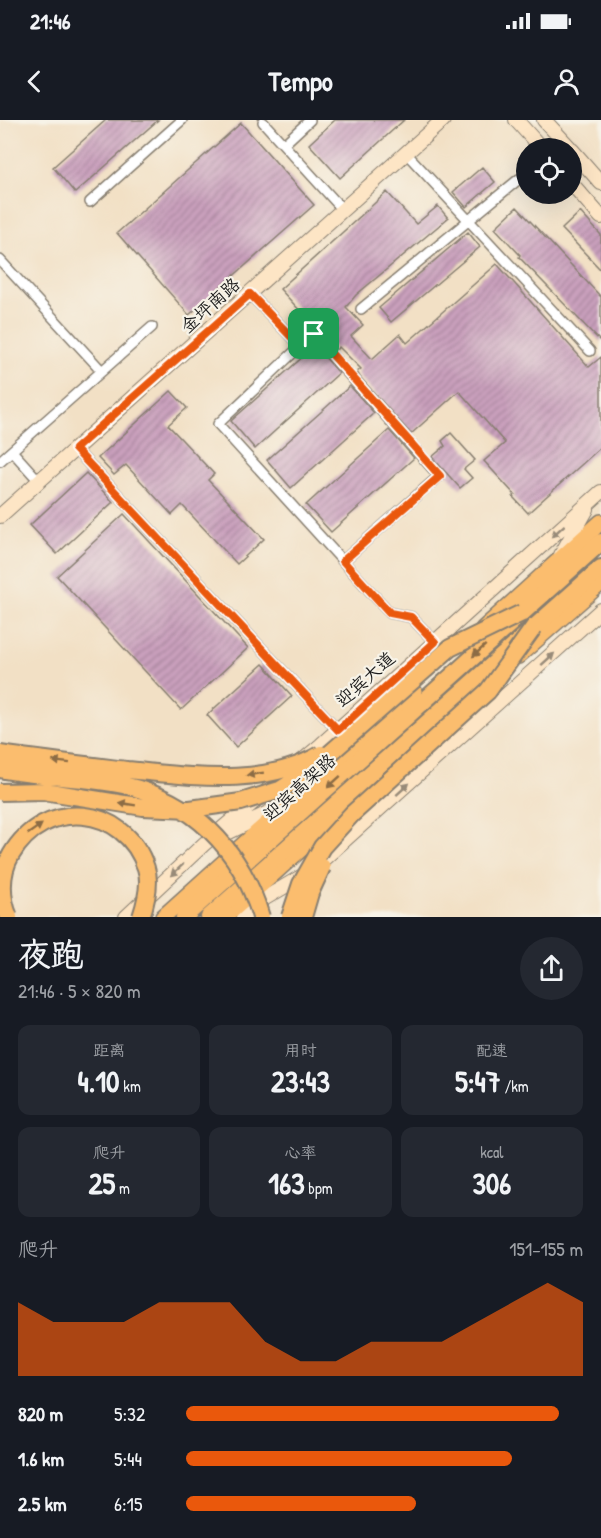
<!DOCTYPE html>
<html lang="zh">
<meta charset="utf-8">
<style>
:root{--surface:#171b24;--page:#242831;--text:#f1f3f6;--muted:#9ea1a6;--accent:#ea580c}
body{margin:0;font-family:"Patrick Hand","LXGW WenKai TC",sans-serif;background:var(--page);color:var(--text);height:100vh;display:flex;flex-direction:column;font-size:22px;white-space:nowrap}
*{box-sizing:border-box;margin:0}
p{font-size:20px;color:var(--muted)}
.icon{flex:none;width:33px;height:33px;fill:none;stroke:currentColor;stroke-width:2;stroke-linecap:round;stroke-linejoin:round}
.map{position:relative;height:797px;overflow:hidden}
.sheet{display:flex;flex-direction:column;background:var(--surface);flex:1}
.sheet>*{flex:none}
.fabs{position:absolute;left:516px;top:18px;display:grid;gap:12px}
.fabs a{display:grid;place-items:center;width:66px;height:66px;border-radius:50%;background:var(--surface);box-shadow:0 6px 24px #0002;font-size:30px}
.pin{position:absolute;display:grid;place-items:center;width:51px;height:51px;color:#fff;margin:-26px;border-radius:12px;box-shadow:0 3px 9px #0006}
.round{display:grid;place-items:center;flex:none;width:63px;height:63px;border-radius:32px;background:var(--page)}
.head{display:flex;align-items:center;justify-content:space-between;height:102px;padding:0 18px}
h1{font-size:33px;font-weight:800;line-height:45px}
.figures{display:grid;grid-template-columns:repeat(3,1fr);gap:9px;height:102px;padding:6px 18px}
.figures div{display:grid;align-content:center;border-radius:12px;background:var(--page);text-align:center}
.figures b{font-size:30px;font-weight:800}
.figures small{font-size:16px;font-weight:400}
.figures p{font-size:16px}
.chart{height:168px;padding:12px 18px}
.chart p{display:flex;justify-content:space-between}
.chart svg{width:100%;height:108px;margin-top:6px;fill:var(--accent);opacity:.7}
ul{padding:0 18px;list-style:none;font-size:20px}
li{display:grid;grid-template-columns:96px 72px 1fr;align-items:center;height:45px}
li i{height:15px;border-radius:8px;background:var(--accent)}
.status{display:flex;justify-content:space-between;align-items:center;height:42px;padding:0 30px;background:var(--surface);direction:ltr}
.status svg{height:16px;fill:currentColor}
header{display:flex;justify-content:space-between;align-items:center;height:78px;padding:0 18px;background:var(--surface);font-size:27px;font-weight:800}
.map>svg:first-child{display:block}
.building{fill:url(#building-hatch)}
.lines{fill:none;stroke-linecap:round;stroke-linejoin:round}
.street-casing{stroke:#877e70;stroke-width:12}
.secondary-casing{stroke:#877e70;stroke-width:16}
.primary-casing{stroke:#877e70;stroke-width:18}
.highway-casing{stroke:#877e70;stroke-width:20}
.street{stroke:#fff;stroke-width:9}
.secondary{stroke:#fde5c5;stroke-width:14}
.primary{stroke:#fbbd6e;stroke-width:15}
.highway{stroke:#fbbd6e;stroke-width:16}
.highway-bridge-casing{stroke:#877e70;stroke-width:20;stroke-linecap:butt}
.highway-bridge{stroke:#fbbd6e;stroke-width:16}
.oneway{fill:#988b79}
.oneway2{fill:#8c6c45}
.route-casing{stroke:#fff;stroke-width:12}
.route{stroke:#ea580c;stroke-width:8}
.labels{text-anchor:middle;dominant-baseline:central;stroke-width:4.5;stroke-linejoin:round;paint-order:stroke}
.street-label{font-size:18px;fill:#1c1c1c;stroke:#f7f3e8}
</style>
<div class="status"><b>21:46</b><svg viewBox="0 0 49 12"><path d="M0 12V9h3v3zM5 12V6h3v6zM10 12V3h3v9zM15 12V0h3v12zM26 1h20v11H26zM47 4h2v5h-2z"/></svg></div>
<header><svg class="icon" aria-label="back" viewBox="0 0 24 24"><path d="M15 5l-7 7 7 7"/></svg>Tempo<svg class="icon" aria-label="person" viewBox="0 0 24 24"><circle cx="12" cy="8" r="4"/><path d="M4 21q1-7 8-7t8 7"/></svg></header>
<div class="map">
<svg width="601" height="797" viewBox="0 0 601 797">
<defs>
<pattern id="building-hatch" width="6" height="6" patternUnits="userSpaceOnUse" patternTransform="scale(1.5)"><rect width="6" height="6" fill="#caa0bd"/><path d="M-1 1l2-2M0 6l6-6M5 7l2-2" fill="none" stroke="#a38299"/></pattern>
</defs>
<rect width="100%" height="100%" fill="#f7f3e8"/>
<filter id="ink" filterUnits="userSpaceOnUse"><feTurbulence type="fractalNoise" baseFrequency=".0167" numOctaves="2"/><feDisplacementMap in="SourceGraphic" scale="12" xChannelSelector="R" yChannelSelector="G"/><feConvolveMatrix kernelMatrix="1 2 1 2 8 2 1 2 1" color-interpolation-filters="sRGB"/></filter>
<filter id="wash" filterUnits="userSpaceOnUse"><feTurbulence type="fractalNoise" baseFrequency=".008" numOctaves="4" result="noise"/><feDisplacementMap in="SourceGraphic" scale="24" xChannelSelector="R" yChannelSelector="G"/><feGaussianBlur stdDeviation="1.35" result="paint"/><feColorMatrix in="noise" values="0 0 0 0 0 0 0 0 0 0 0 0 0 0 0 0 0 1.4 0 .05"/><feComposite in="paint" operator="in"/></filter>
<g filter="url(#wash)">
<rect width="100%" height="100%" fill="#f2e0c5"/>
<g id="blocks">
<!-- building -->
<path class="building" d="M106,0H158L75,73L53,47Z
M335,0H404L340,58L309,24Z
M241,3L314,85L189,195L117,113Z
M482,47L495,62L466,87L453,72Z
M387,72L416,104L438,86L448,98L356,175L346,187L363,205L351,216L372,239L400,214L407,223L497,144L589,247L601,237V327L528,393L513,377L515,375L484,341L505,323L459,271L411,314L360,257L357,252L361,249L339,227L336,230L280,169Z
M517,87L601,177V222L519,137L520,135L495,108Z
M580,92L601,115V150L562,109Z
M468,112L480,127L391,202L379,188Z
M315,226L339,253L255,329L231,301Z
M350,266L374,293L291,368L267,340Z
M171,271L187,288L168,305L214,354L208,360L264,419L237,444L182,385L172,395L126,345L114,355L98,338Z
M389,310L414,338L331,412L306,385Z
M451,313L475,340L464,349L472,358L460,368L432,337L445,326L442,321Z
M86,353L113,382L57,434L30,405Z
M124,394L248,528L181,590L57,456Z
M263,544L292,576L236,627L207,595Z"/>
</g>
</g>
<g filter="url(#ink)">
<use href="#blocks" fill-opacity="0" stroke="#877e70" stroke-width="1.5"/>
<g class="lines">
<!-- street casing -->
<g class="street-casing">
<path id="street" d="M263,2L343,90
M284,24L310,0
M406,33L590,231
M90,82L182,0
M0,140L102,251
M250,174L300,226
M361,189L519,59
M75,329L338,610
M12,331L39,361
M0,341L152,207
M343,441L439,356L313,214L218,304L390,493L411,497L435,522"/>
</g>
<!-- secondary casing -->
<g class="secondary-casing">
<path id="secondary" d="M516,0L541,28
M544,0L570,28
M572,30L601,63
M572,64L601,97
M0,396L443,0
M561,435L587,389
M223,715L282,686
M126,797L204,724L321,625L601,372
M243,797L262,780L309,752L601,490"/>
</g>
<!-- primary casing -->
<g class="primary-casing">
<path id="primary" d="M483,509L601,402
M518,536L601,463
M163,797L414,571
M225,797L366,671"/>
</g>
<!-- highway casing -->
<g class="highway-casing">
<path id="highway" d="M184,797L601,422
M209,797L601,448"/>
</g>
<!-- street -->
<use href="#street" class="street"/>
<!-- secondary -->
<use href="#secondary" class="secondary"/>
<!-- primary -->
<use href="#primary" class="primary"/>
<!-- highway -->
<use href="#highway" class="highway"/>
<!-- highway-bridge casing -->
<g class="highway-bridge-casing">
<path id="highway-bridge" d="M0,634C42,640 85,645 127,650C190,656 264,668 321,634
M0,649C40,658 83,656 123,665C193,680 241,729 261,797
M0,672L43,671L143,687L190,689L241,682L280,670L311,650L450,528L522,493
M9,797C1,778 0,754 11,735C44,677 125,684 146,748C151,763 146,782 141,797
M290,797L301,764L322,727L352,694L488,571L534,507
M303,797L310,773L322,747"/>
</g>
<!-- highway-bridge -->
<use href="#highway-bridge" class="highway-bridge"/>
</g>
<!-- one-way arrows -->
<defs><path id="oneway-solid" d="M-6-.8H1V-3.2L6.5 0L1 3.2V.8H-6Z" transform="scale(1.5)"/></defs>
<g class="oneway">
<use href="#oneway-solid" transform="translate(558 411) rotate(138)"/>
<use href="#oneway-solid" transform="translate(548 539) rotate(-42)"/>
<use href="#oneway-solid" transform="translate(403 669) rotate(-42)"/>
<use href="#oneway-solid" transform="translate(177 750) rotate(137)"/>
</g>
<g class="oneway2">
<use href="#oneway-solid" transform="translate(479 531) rotate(138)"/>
<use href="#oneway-solid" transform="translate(61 642) rotate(-173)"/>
<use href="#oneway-solid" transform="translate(255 654) rotate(171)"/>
<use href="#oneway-solid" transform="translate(334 662) rotate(138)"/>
<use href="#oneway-solid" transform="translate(127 684) rotate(-171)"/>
<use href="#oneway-solid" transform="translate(35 709) rotate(-35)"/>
</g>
</g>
<g class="lines" filter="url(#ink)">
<!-- route casing -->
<g class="route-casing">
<path id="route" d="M250,174L300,226L314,214L440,356L343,441L390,493L411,497L435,522L338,610L75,329Z"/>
</g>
<!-- route -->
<use href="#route" class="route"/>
</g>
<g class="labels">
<!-- street labels -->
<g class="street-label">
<text transform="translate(210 185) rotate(-42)">金坪南路</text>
<text transform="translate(365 559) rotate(-42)">迎宾大道</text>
<text transform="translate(299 667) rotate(-42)">迎宾高架路</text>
</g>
</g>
</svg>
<div class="fabs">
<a><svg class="icon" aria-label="locate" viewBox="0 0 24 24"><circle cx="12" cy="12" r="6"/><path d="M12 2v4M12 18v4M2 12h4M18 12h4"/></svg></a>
</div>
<div class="pin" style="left:314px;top:214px;background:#1e9e55"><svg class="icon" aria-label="arrive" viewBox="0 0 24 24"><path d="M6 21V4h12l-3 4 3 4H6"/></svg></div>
</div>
<section class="sheet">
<div class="head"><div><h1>夜跑</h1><p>21:46 · 5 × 820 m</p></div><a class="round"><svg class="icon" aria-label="share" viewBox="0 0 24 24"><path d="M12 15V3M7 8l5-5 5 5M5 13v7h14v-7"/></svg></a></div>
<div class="figures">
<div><p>距离</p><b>4.10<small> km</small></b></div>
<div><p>用时</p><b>23:43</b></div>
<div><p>配速</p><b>5:47<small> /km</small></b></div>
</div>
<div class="figures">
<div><p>爬升</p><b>25<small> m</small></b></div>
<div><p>心率</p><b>163<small> bpm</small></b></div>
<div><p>kcal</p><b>306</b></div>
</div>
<div class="chart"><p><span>爬升</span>151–155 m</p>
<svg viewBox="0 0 160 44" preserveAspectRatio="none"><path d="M0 44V14L10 22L20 22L30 22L40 14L50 14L60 14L70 30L80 38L90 38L100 30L110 30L120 30L130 22L140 14L150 6L160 14V44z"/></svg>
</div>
<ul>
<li><b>820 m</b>5:32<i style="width:94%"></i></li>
<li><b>1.6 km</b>5:44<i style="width:82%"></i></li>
<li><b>2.5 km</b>6:15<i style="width:58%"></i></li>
</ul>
</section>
